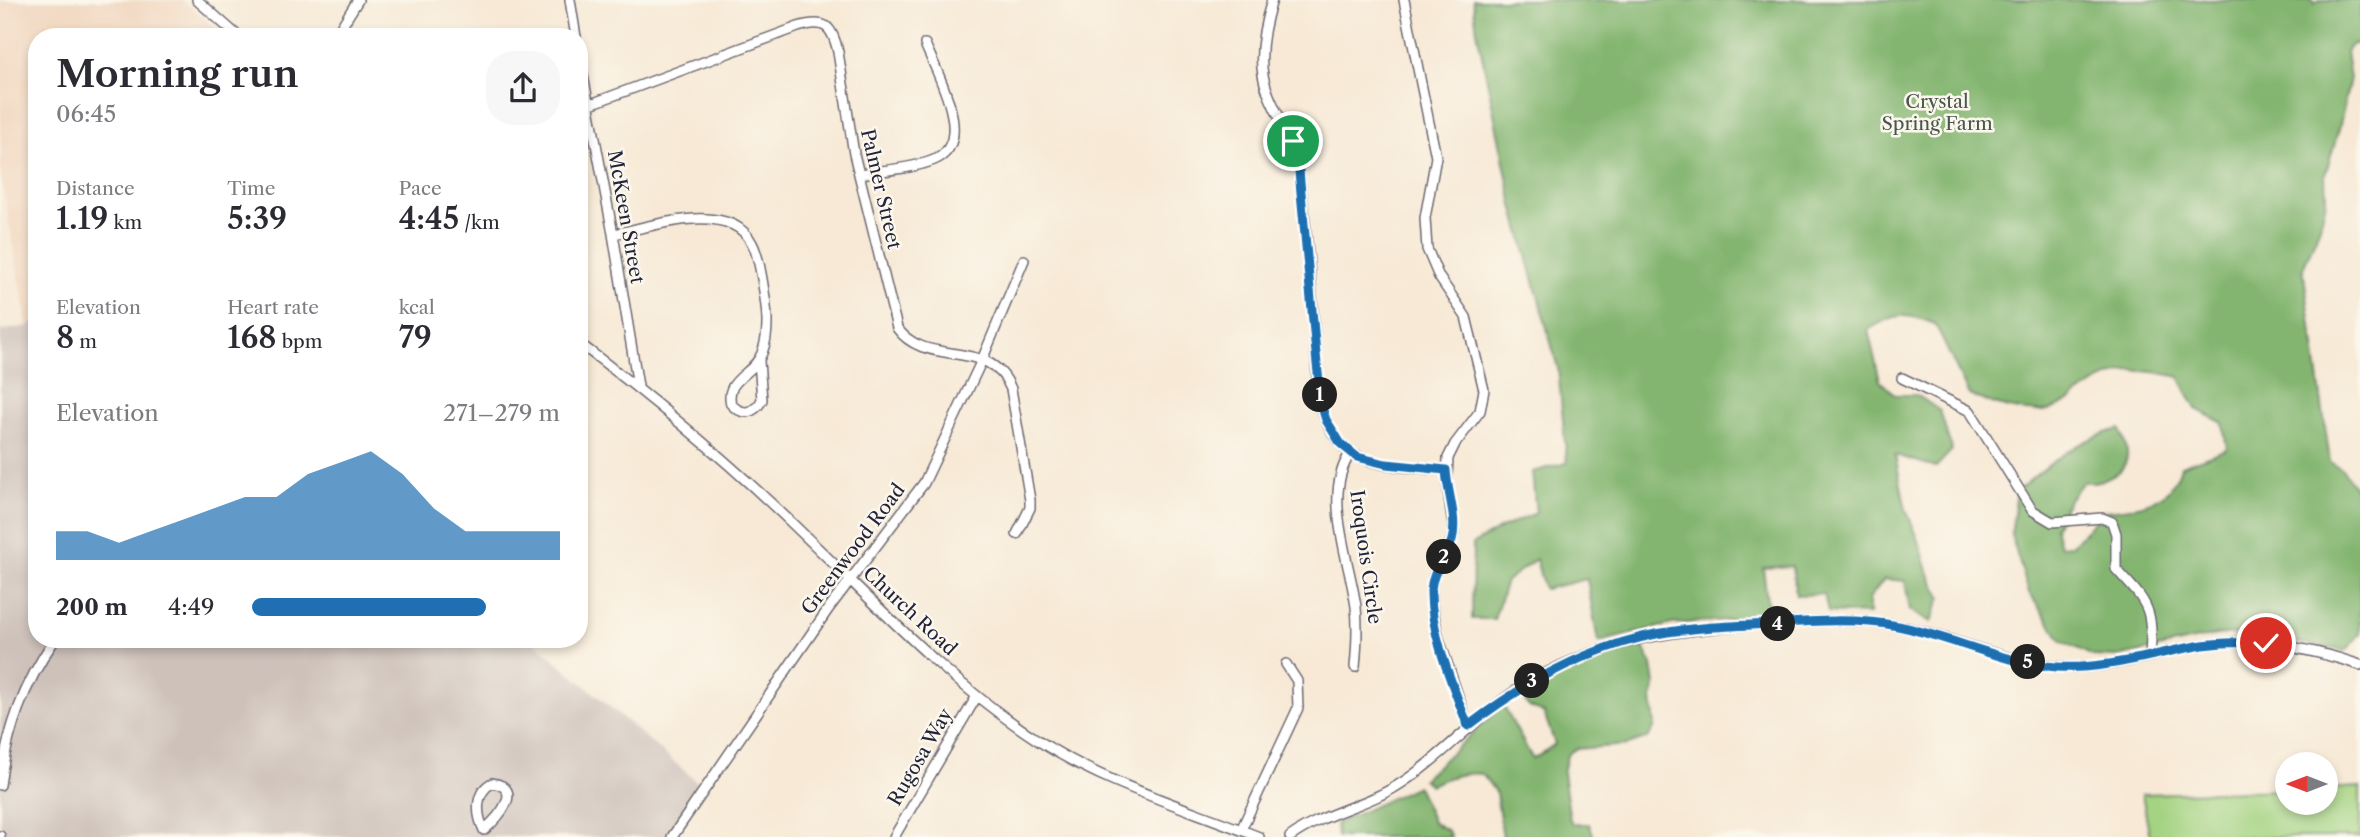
<!DOCTYPE html>
<meta charset="utf-8">
<style>
:root{--surface:#fff;--page:#f7f7f7;--text:#2b2b33;--muted:#7c7c81;--accent:#1f6fb2}
body{margin:0;font-family:"Libre Caslon Text",serif;background:var(--page);color:var(--text);height:100vh;display:flex;flex-direction:column;font-size:26px;white-space:nowrap}
*{box-sizing:border-box;margin:0}
p{font-size:23px;color:var(--muted)}
.icon{flex:none;width:38px;height:38px;fill:none;stroke:currentColor;stroke-width:2;stroke-linecap:round;stroke-linejoin:round}
.map{position:relative;flex:1;overflow:hidden}
.sheet{position:absolute;left:28px;top:28px;width:560px;height:620px;display:flex;flex-direction:column;background:var(--surface);border-radius:28px;box-shadow:0 4px 10px #0003}
.sheet>*{flex:none}
.needle{width:46px;rotate:270deg}
.tools{position:absolute;left:2275px;top:752px;display:grid;gap:14px}
.tools a{display:grid;place-items:center;width:63px;height:63px;border-radius:50%;background:var(--surface);box-shadow:0 4px 10px #0003;font-size:35px}
.pin{position:absolute;display:grid;place-items:center;width:60px;height:60px;color:#fff;margin:-30px;border:4px solid #fff;border-radius:50%;box-shadow:0 2px 7px #0007}
.km{position:absolute;width:35px;height:35px;margin:-18px;border-radius:50%;background:#222;color:#fff;font-size:19px;line-height:35px;text-align:center}
.round{display:grid;place-items:center;flex:none;width:74px;height:74px;border-radius:28px;background:var(--page)}
.headline{display:flex;align-items:center;justify-content:space-between;height:119px;padding:0 28px}
h1{font-size:38px;font-weight:600;line-height:52px}
.metrics{display:grid;grid-template-columns:repeat(3,1fr);gap:10px;height:119px;padding:7px 28px}
.metrics div{display:grid;align-content:center}
.metrics b{font-size:30px;font-weight:600}
.metrics small{font-size:19px;font-weight:400}
.metrics p{font-size:19px}
.chart{height:196px;padding:14px 28px}
.chart p{display:flex;justify-content:space-between}
.chart svg{width:100%;height:126px;margin-top:7px;fill:var(--accent);opacity:.7}
ul{padding:0 28px;list-style:none;font-size:23px}
li{display:grid;grid-template-columns:112px 84px 1fr;align-items:center;height:52px}
li i{height:18px;border-radius:9px;background:var(--accent)}
.map>svg:first-child{display:block}
.built{fill:#f1d5bd}
.industrial{fill:#cec1ba}
.green{fill:#a4d382;stroke:#637a5e;stroke-width:2}
.forest{fill:#83b570;stroke:#526c56;stroke-width:2}
.lines{fill:none;stroke-linecap:round;stroke-linejoin:round}
.minor-casing{stroke:#6d6871;stroke-width:12}
.minor{stroke:#fff;stroke-width:9}
.route-casing{stroke:#fff;stroke-width:14}
.route{stroke:#1f6fb2;stroke-width:9}
.labels{text-anchor:middle;dominant-baseline:central;stroke-width:5;stroke-linejoin:round;paint-order:stroke}
.park-label{font-size:19px;fill:#495750;stroke:#fbf7ec}
.street-label{font-size:19px;fill:#22223b;stroke:#fbf7ec}
</style>
<div class="map">
<svg width="2360" height="837" viewBox="0 0 2360 837">
<rect width="100%" height="100%" fill="#fbf7ec"/>
<filter id="ink" filterUnits="userSpaceOnUse"><feTurbulence type="fractalNoise" baseFrequency=".0143" numOctaves="2"/><feDisplacementMap in="SourceGraphic" scale="14" xChannelSelector="R" yChannelSelector="G"/><feConvolveMatrix kernelMatrix="1 2 1 2 8 2 1 2 1" color-interpolation-filters="sRGB"/></filter>
<filter id="wash" filterUnits="userSpaceOnUse"><feTurbulence type="fractalNoise" baseFrequency=".00686" numOctaves="4" result="noise"/><feDisplacementMap in="SourceGraphic" scale="28" xChannelSelector="R" yChannelSelector="G"/><feGaussianBlur stdDeviation="1.57" result="paint"/><feColorMatrix in="noise" values="0 0 0 0 0 0 0 0 0 0 0 0 0 0 0 0 0 1.4 0 .05"/><feComposite in="paint" operator="in"/></filter>
<g filter="url(#wash)">
<rect width="100%" height="100%" fill="#f7e9d5"/>
<!-- built -->
<path class="built" d="M0,0H182L221,33L219,37H37V313L28,326L0,174Z"/>
<!-- industrial -->
<path class="industrial" d="M37,319V639H531L702,786L667,837H0V331L28,326Z"/>
<!-- green -->
<path class="green" d="M2360,787V837H2150L2142,794L2287,790V803H2326V789Z"/>
<!-- forest -->
<path class="forest" d="M1473,0H2313L2314,4L2320,0H2360V43L2351,45L2346,52L2350,78L2339,129L2325,175L2326,201L2320,227L2303,268L2330,462L2342,469L2360,496V634L2346,651L2249,634L2216,635L2118,657L2093,656L2062,641L2029,593L2011,535L2017,491C2049,464 2079,438 2120,429C2122,437 2128,449 2127,456C2124,477 2100,483 2083,482L2069,499L2055,527L2060,546H2071L2104,511C2139,508 2171,504 2181,466L2227,449L2223,423L2196,409L2179,377C2141,368 2120,366 2086,389C2075,397 2062,407 2049,410C2021,415 1994,404 1969,395L1935,324C1905,312 1895,313 1868,330L1880,381L1895,395H1917L1940,411L1952,450L1936,467L1895,455L1906,510L1918,538L1929,574L1941,597L1931,622L1910,610L1905,581L1884,579L1869,599V614L1828,612L1824,594L1796,595L1792,566L1763,568L1769,617L1672,624L1598,642L1587,579L1544,589L1536,559L1506,581L1494,619H1472L1473,544L1501,528L1536,513L1532,472L1567,463L1558,368L1513,206L1477,31Z
M1642,645L1652,665L1655,684L1652,699L1655,726L1648,738L1628,745L1575,749L1567,755L1563,773L1570,820L1574,824H1589L1594,837H1503L1496,793L1482,774C1462,772 1448,777 1430,785L1423,779L1503,705L1532,758L1538,756L1555,744L1544,713L1529,707L1525,701C1554,670 1601,655 1642,645Z
M1417,786L1433,822L1448,831L1451,837H1337L1336,824Z"/>
</g>
<g filter="url(#ink)">
<g class="lines">
<!-- minor casing -->
<g class="minor-casing">
<path id="minor" d="M197,0L239,37
M570,0L576,37
M1272,0C1265,22 1260,44 1262,68C1266,106 1292,128 1298,167C1306,220 1310,273 1314,326C1316,352 1316,380 1321,406C1324,419 1332,433 1340,443C1361,469 1415,467 1446,470
M1404,0L1436,157L1425,218L1427,249L1439,277L1466,317L1484,390L1480,411L1455,444L1448,458L1447,482L1454,533L1449,547L1434,575L1431,590L1432,605L1438,636L1468,726
M335,37L358,0
M579,54L613,234L638,386
M588,105L798,27C825,19 832,25 838,52L854,154L897,328C926,369 990,336 1011,389L1030,500V508L1017,534
M860,174C883,170 912,169 934,160C977,143 936,71 925,44
M613,234C651,227 729,199 752,243C758,254 760,268 762,279C766,303 771,330 762,353C755,374 724,379 731,404C742,416 754,414 762,400L759,361
M579,343C656,401 729,462 798,529C874,602 947,681 1036,739C1103,784 1185,807 1259,837
M1902,378L1970,411L2032,510L2052,522L2102,518L2112,522L2116,534V569C2147,603 2154,607 2150,656
M1350,454C1322,495 1350,561 1356,607C1358,628 1357,646 1355,667
M492,783C526,788 497,819 484,830C476,814 475,792 492,783Z
M0,785C7,730 24,684 55,639
M1241,830L1298,708L1297,681L1286,664
M0,836V837
M672,837L829,608L924,483L982,360L1024,260
M894,837L977,696
M1290,837C1324,812 1368,806 1403,782C1443,756 1474,719 1514,692C1595,639 1670,630 1764,624C1802,622 1840,619 1878,623C1943,630 2002,665 2067,667C2113,669 2158,652 2203,645C2256,637 2310,648 2360,665"/>
</g>
<!-- minor -->
<use href="#minor" class="minor"/>
</g>
</g>
<g class="lines" filter="url(#ink)">
<!-- route casing -->
<g class="route-casing">
<path id="route" d="M1293,141L1299,171L1317,364L1322,407L1326,420L1341,444L1357,457L1386,464L1446,470C1447,492 1458,518 1452,540C1447,558 1432,570 1431,590C1430,633 1453,686 1468,726C1524,683 1586,648 1656,634C1694,627 1733,626 1772,624C1814,621 1857,618 1898,626C1952,637 2002,663 2057,667C2106,670 2154,653 2203,645C2224,642 2245,642 2266,643"/>
</g>
<!-- route -->
<use href="#route" class="route"/>
</g>
<g class="labels">
<!-- park labels -->
<g class="park-label">
<text x="1937" y="101">Crystal<tspan x="1937" dy="22">Spring Farm</tspan></text>
</g>
<!-- street labels -->
<g class="street-label">
<text transform="translate(881 189) rotate(77)">Palmer Street</text>
<text transform="translate(626 217) rotate(80)">McKeen Street</text>
<text transform="translate(853 549) rotate(-53)">Greenwood Road</text>
<text transform="translate(1366 557) rotate(82)">Iroquois Circle</text>
<text transform="translate(910 611) rotate(43)">Church Road</text>
<text transform="translate(920 757) rotate(-60)">Rugosa Way</text>
</g>
</g>
</svg>
<div class="tools">
<a><svg class="needle" viewBox="-14 -14 28 28"><path d="M0-13l5 13h-10z" fill="#e53935"/><path d="M0 13l5-13h-10z" fill="#7c7c81"/></svg></a>
</div>
<div class="pin" style="left:1293px;top:141px;background:#1e9e55"><svg class="icon" aria-label="arrive" viewBox="0 0 24 24"><path d="M6 21V4h12l-3 4 3 4H6"/></svg></div>
<div class="pin" style="left:2266px;top:643px;background:#d93025"><svg class="icon" aria-label="check" viewBox="0 0 24 24"><path d="M5 12l5 5 9-10"/></svg></div>
<b class="km" style="left:1320px;top:395px">1</b>
<b class="km" style="left:1444px;top:557px">2</b>
<b class="km" style="left:1532px;top:681px">3</b>
<b class="km" style="left:1778px;top:624px">4</b>
<b class="km" style="left:2028px;top:662px">5</b>
<section class="sheet">
<div class="headline"><div><h1>Morning run</h1><p>06:45</p></div><a class="round"><svg class="icon" aria-label="share" viewBox="0 0 24 24"><path d="M12 15V3M7 8l5-5 5 5M5 13v7h14v-7"/></svg></a></div>
<div class="metrics">
<div><p>Distance</p><b>1.19<small> km</small></b></div>
<div><p>Time</p><b>5:39</b></div>
<div><p>Pace</p><b>4:45<small> /km</small></b></div>
</div>
<div class="metrics">
<div><p>Elevation</p><b>8<small> m</small></b></div>
<div><p>Heart rate</p><b>168<small> bpm</small></b></div>
<div><p>kcal</p><b>79</b></div>
</div>
<div class="chart"><p><span>Elevation</span>271–279 m</p>
<svg viewBox="0 0 160 44" preserveAspectRatio="none"><path d="M0 44V34L10 34L20 38L30 34L40 30L50 26L60 22L70 22L80 14L90 10L100 6L110 14L120 26L130 34L140 34L150 34L160 34V44z"/></svg>
</div>
<ul>
<li><b>200 m</b>4:49<i style="width:76%"></i></li>
</ul>
</section>
</div>
